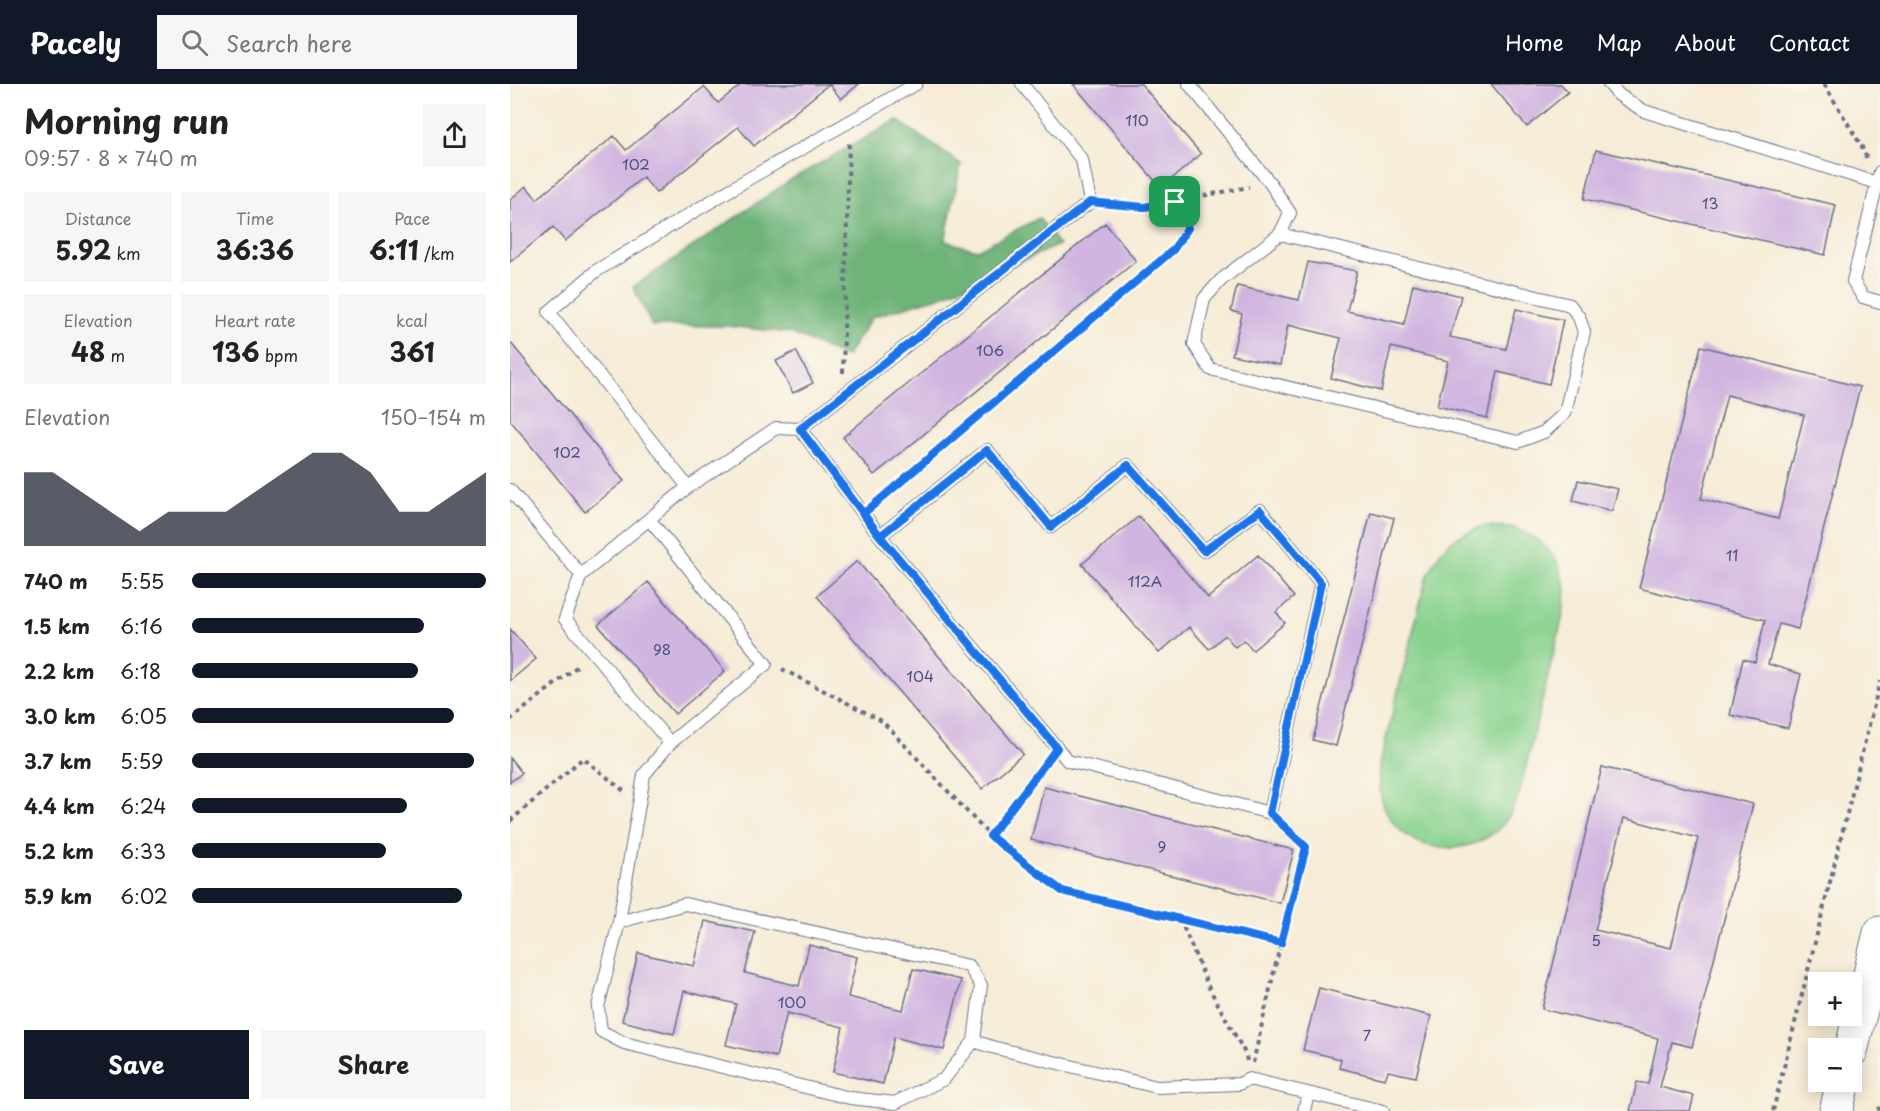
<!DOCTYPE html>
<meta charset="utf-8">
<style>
:root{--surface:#fff;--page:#f6f6f6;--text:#222;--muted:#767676;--accent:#111827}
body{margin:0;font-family:"Playpen Sans",sans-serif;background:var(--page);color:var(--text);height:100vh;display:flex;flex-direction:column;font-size:22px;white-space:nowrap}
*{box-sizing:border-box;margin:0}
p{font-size:20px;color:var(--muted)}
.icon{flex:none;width:33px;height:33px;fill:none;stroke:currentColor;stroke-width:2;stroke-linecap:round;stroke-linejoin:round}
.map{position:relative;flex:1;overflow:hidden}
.drawer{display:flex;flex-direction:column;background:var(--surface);width:510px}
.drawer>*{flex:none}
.controls{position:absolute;left:1298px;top:888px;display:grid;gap:12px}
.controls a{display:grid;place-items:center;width:54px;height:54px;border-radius:0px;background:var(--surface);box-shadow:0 3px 15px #0003;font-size:30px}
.pin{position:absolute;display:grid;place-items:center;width:51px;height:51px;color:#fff;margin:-26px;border-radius:12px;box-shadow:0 3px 9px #0006}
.round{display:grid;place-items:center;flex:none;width:63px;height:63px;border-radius:0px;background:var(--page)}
.summary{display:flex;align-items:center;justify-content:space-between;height:102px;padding:0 24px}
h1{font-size:33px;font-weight:700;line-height:45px}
.figures{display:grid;grid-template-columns:repeat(3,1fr);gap:9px;height:102px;padding:6px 24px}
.figures div{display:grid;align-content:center;border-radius:0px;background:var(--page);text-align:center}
.figures b{font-size:26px;font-weight:700}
.figures small{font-size:16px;font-weight:400}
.figures p{font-size:16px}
.chart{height:168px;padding:12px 24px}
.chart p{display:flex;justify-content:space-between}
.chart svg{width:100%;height:108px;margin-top:6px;fill:var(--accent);opacity:.7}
.action{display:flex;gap:12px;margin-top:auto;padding:12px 24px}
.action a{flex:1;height:69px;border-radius:0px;background:var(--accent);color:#fff;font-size:24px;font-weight:700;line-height:69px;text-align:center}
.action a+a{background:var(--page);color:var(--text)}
ul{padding:0 24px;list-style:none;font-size:20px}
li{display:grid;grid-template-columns:96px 72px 1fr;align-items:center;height:45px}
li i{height:15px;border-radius:8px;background:var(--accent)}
header{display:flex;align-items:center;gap:36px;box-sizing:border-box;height:84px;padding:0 30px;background:var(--accent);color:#fff}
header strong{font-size:28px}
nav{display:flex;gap:33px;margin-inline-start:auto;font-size:21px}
.search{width:420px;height:54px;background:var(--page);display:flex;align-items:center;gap:15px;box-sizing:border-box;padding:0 21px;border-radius:0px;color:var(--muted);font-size:22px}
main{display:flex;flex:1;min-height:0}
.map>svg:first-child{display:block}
.green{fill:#88d28e;stroke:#528076;stroke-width:1.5}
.forest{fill:#6eb479;stroke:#44726c;stroke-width:1.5}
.building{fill:#d0b5e0;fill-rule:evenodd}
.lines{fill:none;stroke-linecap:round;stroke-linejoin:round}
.lane-casing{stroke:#687188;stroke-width:14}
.secondary-casing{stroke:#687188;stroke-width:35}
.path{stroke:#687188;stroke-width:4;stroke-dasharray:4.5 4.5;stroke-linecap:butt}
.lane{stroke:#fff;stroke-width:12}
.secondary{stroke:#fff;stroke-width:33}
.route-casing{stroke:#fff;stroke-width:12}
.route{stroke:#1a73e8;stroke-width:8}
.labels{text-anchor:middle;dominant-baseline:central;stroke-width:6;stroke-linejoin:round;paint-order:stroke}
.number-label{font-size:15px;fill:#48507e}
</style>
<header>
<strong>Pacely</strong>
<div class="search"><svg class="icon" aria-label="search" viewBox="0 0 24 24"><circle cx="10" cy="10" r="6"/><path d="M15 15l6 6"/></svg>Search here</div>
<nav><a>Home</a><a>Map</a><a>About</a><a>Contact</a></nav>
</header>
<main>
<section class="drawer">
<div class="summary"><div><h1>Morning run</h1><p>09:57 · 8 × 740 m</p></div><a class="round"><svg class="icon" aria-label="share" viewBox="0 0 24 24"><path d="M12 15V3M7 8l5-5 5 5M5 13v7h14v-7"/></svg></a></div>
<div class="figures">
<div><p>Distance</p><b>5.92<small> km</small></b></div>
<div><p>Time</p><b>36:36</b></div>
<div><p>Pace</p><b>6:11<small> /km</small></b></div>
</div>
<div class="figures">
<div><p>Elevation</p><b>48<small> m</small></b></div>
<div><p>Heart rate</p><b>136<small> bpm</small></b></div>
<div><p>kcal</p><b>361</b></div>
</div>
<div class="chart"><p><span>Elevation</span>150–154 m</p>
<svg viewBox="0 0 160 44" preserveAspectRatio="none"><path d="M0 44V14L10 14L20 22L30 30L40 38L50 30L60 30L70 30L80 22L90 14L100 6L110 6L120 14L130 30L140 30L150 22L160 14V44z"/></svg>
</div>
<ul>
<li><b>740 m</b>5:55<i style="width:100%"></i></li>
<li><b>1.5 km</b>6:16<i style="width:79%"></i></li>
<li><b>2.2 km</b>6:18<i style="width:77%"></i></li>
<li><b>3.0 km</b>6:05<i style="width:89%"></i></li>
<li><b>3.7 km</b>5:59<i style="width:96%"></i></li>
<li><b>4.4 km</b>6:24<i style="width:73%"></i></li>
<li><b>5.2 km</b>6:33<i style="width:66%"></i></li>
<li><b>5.9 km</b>6:02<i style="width:92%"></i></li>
</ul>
<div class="action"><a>Save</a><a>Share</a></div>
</section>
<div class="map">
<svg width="1370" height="1027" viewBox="0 0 1370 1027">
<rect width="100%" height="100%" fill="#fbf7ec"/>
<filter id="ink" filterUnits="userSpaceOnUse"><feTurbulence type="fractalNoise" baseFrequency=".0167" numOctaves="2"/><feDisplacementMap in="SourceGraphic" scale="12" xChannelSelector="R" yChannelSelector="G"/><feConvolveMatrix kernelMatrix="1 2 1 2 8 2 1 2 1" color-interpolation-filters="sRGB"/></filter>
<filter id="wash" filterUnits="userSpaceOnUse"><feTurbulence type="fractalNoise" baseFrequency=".008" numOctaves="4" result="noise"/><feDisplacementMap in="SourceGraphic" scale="24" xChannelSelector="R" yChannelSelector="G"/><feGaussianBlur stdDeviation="1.35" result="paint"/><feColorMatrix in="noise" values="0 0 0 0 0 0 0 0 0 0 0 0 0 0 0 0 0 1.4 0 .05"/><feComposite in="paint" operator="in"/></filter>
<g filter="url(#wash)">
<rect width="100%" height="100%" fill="#f6ecd7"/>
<!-- green -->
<path class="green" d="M974,442L1003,443L1030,457L1047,477L1056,505L1053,531L1009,710C1005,718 1002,728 997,735C968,775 901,774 877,729C868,712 869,694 871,675L916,496C931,461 938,455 974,442Z"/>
<!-- forest -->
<path class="forest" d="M387,36L451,80L435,157L467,166L529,134L549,161L429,213L362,233L336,273L280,249L219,242H142L123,203L282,95Z"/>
<g id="blocks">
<!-- building -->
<path class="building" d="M232,0H349L331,15L319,0L244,62L228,43L146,109L133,93L55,157L43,143L0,178V116L16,102L27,115L104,52L116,66L194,3L208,19Z
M563,0H631L691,70L651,104Z
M981,0H1051L1058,8L1017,43Z
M1086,66L1326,121L1315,171L1074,115Z
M595,139L626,177L364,391L333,353Z
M798,178L847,187L837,227L894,240L903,200L951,212L940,253L996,265L1006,225L1053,236L1039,300L988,288L977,334L927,322L938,277L881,263L871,307L821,294L831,254L778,241L770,281L722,271L732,230L721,227L727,202L789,216Z
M0,258L114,397L75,428L0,336Z
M1191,262L1350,303L1288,545L1269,540L1258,580L1291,590L1278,644L1220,631L1233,575L1245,578L1255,536L1129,504ZM1217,311L1294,331L1268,435L1191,415Z
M286,267L303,299L283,309L266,277Z
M1068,396L1108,405L1102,427L1063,417Z
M861,428L884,434L826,662L803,656Z
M629,432L698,514L748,471L784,513L766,528L775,539L743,566L734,556L725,563L715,551L699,565L679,543L649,569L572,480Z
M347,477L513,670L472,705L307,512Z
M138,498L215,587L165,630L88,541Z
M0,545L26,575L0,597Z
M0,674L12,689L0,698Z
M1092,683L1243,720L1182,963L1162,958L1150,1003L1184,1012L1180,1027H1120L1127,998L1138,1000L1148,954L1032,925ZM1114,734L1188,754L1161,864L1085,846Z
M534,703L784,766L770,819L521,756Z
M195,837L245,848L235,889L289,902L299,861L347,873L338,913L393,926L403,885L451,896L434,966L384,953L373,1000L323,988L333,943L277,929L266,973L216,961L226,920L174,907L164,950L112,937L128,869L184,882Z
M809,904L921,932L906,993L878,987L875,995L829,984L831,975L793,966Z"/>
</g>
</g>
<g filter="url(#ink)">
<use href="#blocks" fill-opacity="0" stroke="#687188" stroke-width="1.5"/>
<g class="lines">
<!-- lane casing -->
<g class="lane-casing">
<path id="lane" d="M679,0L760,99L780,129L770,150L711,196L694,215L684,260L700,285L1008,358L1034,348L1055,329L1074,248L1069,233L1060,221L770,150
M1099,0L1109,11L1134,27L1367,99
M1370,88L1343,197L1353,213L1370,218
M290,345L370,452L558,677L760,729L811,499L750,426L694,467L618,381L541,443L477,366L370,452
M178,403L39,228L86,187L238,95L406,0
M0,406L71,491L55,535L160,659L134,691L109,838
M139,435L256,580L160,659
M71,491L178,403L266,344L290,345L580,118L572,76L512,0
M175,820L459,882L471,901L464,957L434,995L385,1019L340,1014L114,959L91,947L88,923L109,838Z
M464,957L482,963L647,1003L729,1000L739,995L873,1027
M794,1027L798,1009"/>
</g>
<!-- secondary casing -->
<g class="secondary-casing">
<path id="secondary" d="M1341,967L1370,849
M1326,1027L1333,998"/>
</g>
<!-- path -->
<path class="path" d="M1314,0L1352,63L1357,75
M596,120L634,123L739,103
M333,289L339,59
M367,418L663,166L678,144L665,118
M272,585L372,637L480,752L552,807L771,859
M0,636L69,581
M0,737L73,674L114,707
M480,752L536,678
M670,835L699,904L736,971L737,979
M743,979L775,840L796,763L771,740
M1263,1027L1370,597
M1369,1027L1370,1021"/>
<!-- lane -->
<use href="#lane" class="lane"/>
<!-- secondary -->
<use href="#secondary" class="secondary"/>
</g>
</g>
<g class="lines" filter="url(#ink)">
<!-- route casing -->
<g class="route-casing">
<path id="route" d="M665,118L634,123L580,118L290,345L370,452L547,664L480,752L552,807L771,859L796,763L760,729L811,499L750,426L694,467L618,381L541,443L477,366L370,452L353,430L663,166L678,144L665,118"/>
</g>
<!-- route -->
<use href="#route" class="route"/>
</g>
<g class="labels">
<!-- number labels -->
<g class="number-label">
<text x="627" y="35">110</text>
<text x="126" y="79">102</text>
<text x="1200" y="118">13</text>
<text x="480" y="265">106</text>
<text x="57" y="367">102</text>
<text x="1222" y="470">11</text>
<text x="635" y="496">112А</text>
<text x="152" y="564">98</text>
<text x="410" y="591">104</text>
<text x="652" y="761">9</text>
<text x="1086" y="855">5</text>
<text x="282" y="917">100</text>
<text x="857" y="950">7</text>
</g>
</g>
</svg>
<div class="controls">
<a>+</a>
<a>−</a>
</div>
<div class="pin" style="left:665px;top:118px;background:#1e9e55"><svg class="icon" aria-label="arrive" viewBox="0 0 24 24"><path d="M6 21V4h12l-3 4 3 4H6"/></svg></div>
</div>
</main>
